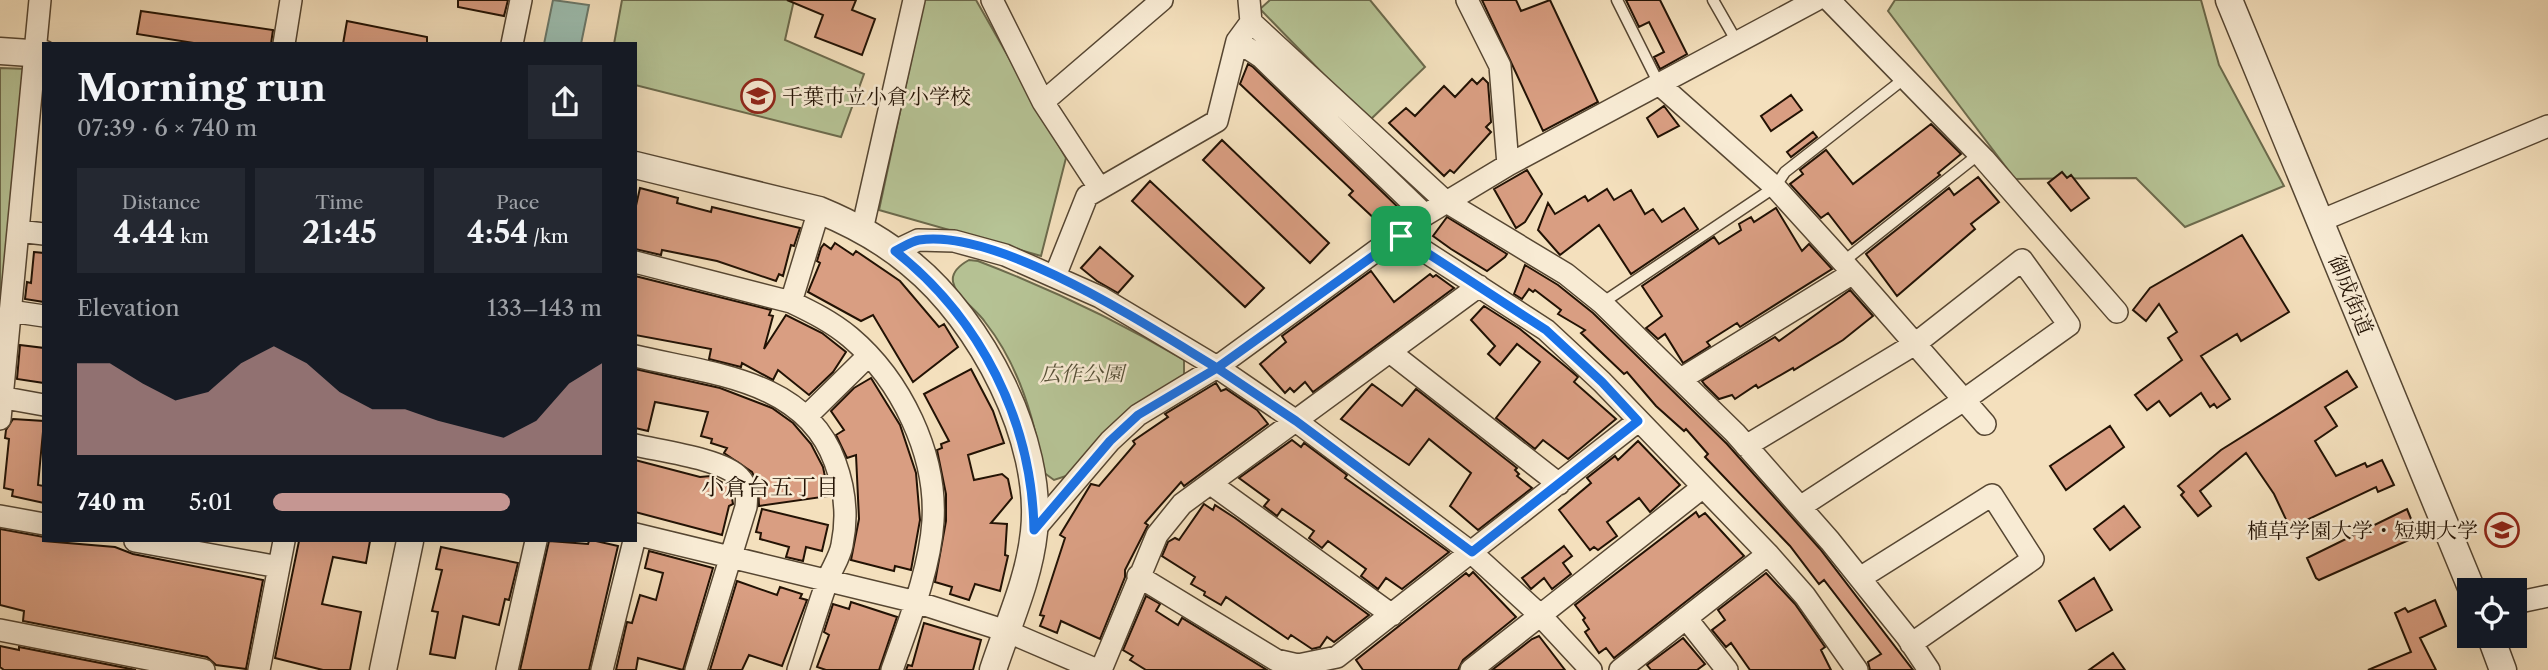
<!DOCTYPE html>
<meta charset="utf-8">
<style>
:root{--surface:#171b24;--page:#242831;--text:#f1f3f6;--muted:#9ea1a6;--accent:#c59692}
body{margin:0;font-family:"Libre Caslon Text","Noto Serif JP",serif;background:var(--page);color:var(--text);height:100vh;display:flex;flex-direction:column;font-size:26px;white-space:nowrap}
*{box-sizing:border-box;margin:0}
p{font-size:23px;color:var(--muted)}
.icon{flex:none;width:38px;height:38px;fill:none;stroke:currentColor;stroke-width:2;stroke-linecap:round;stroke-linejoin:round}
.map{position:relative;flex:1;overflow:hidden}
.panel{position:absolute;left:42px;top:42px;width:595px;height:500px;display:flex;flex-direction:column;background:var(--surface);border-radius:0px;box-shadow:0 7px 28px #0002}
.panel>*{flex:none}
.buttons{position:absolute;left:2457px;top:578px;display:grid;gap:14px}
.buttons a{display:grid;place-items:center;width:70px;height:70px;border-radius:0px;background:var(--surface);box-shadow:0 7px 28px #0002;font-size:35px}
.pin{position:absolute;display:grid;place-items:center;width:60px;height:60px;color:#fff;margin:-30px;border-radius:14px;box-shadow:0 4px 10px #0006}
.round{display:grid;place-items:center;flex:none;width:74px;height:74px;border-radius:0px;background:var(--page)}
.headline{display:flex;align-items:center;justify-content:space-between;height:119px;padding:0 35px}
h1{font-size:38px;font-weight:700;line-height:52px}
.figures{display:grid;grid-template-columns:repeat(3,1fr);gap:10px;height:119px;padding:7px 35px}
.figures div{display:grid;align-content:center;border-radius:0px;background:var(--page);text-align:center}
.figures b{font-size:30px;font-weight:700}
.figures small{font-size:19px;font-weight:400}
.figures p{font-size:19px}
.chart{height:196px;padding:14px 35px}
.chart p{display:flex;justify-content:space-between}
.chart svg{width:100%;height:126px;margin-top:7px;fill:var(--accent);opacity:.7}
ul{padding:0 35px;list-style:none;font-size:23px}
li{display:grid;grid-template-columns:112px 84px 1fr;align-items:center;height:52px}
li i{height:18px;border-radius:9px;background:var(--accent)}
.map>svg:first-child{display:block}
.green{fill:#b6c395;stroke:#6c6a4c;stroke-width:2}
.water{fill:#9cbdaf;stroke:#6b796b;stroke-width:2}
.building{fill:#d99e82;stroke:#221204;stroke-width:2}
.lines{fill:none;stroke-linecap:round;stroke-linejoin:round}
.service-casing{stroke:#564632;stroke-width:13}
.minor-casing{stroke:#564632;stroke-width:24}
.tertiary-casing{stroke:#564632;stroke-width:29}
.service{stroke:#f8ebd4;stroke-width:10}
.minor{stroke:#f8ebd4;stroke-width:21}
.tertiary{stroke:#f8ebd4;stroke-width:26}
.route-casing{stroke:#fff;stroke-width:14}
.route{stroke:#1a73e8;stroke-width:9}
.labels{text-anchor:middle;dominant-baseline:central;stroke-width:5;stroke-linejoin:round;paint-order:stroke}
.poi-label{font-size:21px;fill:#221204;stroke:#f8ebd4;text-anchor:start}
.street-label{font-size:21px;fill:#221204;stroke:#f8ebd4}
.park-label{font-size:21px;font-style:italic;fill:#565037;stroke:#f8ebd4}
.neighbourhood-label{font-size:23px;fill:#221204;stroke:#f8ebd4}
</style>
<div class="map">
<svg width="2548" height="670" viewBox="0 0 2548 670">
<rect width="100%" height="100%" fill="#f4e0bd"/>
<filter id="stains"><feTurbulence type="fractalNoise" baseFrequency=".00286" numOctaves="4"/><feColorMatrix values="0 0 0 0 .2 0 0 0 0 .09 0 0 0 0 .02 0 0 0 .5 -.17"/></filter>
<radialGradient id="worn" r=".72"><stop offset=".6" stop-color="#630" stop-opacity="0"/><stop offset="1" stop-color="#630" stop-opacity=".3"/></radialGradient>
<!-- green -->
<path class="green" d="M622,0H794L785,40L864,74L841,137L635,85V44H614Z
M924,0H976L1066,158L1041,256L879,210Z
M1270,0H1370L1425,67L1369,121L1260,9Z
M1895,0H2201L2219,65L2284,186L2185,227L2136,178L2015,179L1888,11Z
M0,68L27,69L0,321Z
M969,260L978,261C1051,289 1118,321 1184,360V375L1069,475L1054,480L1043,472C1035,419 1019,365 985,322C977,310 958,298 954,285C949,273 960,265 969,260Z"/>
<!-- water -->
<path class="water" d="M553,0L589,5L581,44H544Z"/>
<!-- building -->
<path class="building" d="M458,0H508L504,16L458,7Z
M787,0H856L852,10L875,19L862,55L815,37L823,15Z
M1482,0H1516L1521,11L1550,0L1598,102L1543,131Z
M1626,0H1660L1687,54L1660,69L1654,57L1664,52L1649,22L1639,27Z
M141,11L273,30L271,44H200L137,34Z
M347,21L427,37V44H343Z
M1248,64L1253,67L1405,214L1399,217L1388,211L1378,222L1349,195L1353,191L1240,84Z
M1483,78L1488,83L1491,122L1486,127L1491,132L1454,173L1450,170L1444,176L1389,123L1406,108L1415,116L1444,86L1455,97L1472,79L1477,84Z
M1791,95L1802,110L1771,131L1761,116Z
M1664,106L1679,126L1658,137L1647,118Z
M1931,124L1961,154L1938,173L1940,175L1852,244L1828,213L1821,218L1790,184L1803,174L1800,170L1826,150L1853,184Z
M1813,132L1817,137L1791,157L1787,152Z
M1222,140L1329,243L1310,263L1203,160Z
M1527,170L1542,194L1525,222L1516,228L1494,189Z
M2062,172L2067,178L2071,175L2089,198L2071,211L2048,183Z
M1978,177L1999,202L1971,224L1975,229L1897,296L1866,254L1949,188L1954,195Z
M1150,181L1264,288L1245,307L1132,201Z
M640,188L678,198L677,203L711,212L712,207L800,228L794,246L791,245L783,276L779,274L776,281L717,261L662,250L661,255L635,249V210Z
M1607,189L1614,200L1631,190L1645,214L1653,209L1662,222L1684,208L1698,229L1631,274L1599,225L1560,255L1538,230L1548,203L1555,214L1585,196L1588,201Z
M1776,208L1802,251L1809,244L1832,269L1740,327L1737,323L1707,342L1710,346L1683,363L1665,334L1658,339L1646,328L1662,316L1642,286L1714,237L1719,244L1741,230L1739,224L1751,217L1754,222Z
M1447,217L1507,254L1505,257L1487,271L1451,249L1433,236Z
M2242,235L2289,312L2241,341L2237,334L2201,356L2230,399L2217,408L2214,404L2210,407L2201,393L2170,416L2159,401L2147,410L2135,395L2182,360L2168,338L2177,332L2159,304L2146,321L2133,310L2150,288Z
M835,243L853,255L856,251L900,281L939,327L944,324L958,347L913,382L873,315L861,321L808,292L820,263L817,261L821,248L824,244L831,249Z
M1100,247L1133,276L1118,293L1097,281L1081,268Z
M34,252L44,253V302L25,299L27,282L31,283Z
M1525,265L1558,285L1593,313L1727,444L1820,549L1913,670H1870L1868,662L1881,654L1824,580L1819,584L1790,546L1705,457L1708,454L1686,429L1684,431L1656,406L1627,372L1624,374L1581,333L1585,330L1558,314L1561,310L1535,290L1533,292L1529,289L1522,299L1514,294Z
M1371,271L1394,302L1430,274L1433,277L1436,275L1454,288L1313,392L1305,382L1294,392L1290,388L1285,393L1260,364L1286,342L1282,336Z
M635,276L771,310L769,315L773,316L764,349L786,315L822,333L846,352L833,372L809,395L778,370L773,380L742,363L741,367L709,359L711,349L635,335Z
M1850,290L1873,316L1843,340L1794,370L1793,368L1758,388L1756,385L1735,399L1732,395L1719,399L1705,385L1702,381L1775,337L1779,341Z
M1484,306L1520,329L1565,366L1578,377L1574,382L1616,419L1568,459L1543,440L1535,449L1496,418L1540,362L1517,344L1500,365L1488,354L1495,346L1471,320Z
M20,345L44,348V383L17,379Z
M635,369L720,388L772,408L793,423L811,444L823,467L829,496L759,506L758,485L752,472L724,453L727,448L711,443L712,439L701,436L708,412L655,402L648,431L635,428Z
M971,369L993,411L1004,443L968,455L974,480L1002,474L1008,479L1012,498L991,523L1007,524L1005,555L1008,556L1000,591L975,584L969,600L950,594L952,587L935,582L946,521V494L937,450L942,448L941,444L949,441L924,394Z
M2347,371L2357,387L2325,407L2337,426L2315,441L2336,476L2365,463L2367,467L2382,460L2394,485L2378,492L2376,487L2290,528L2274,494L2246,453L2200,491L2211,506L2198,516L2181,495L2184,492L2178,486L2221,450Z
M871,378L900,425L916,473L920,520L911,570L895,566L894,571L851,560L859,519L856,455L847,458L836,435L844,430L831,411L854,388Z
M1216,383L1221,391L1226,389L1257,410L1268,424L1184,486L1181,482L1145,523L1148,525L1125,570V577L1100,639L1061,621L1057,633L1040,626L1044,616L1040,615L1065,538L1060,535L1091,484L1099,486L1135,444L1133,441L1168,417L1165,414Z
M1372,384L1402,406L1416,389L1517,468L1515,470L1519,474L1517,476L1532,488L1478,530L1450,506L1471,473L1429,439L1409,465L1341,419Z
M13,419L44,421L38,485L44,486V503L12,496L13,490L4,488L9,439L5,438L6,430Z
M2110,426L2124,447L2066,490L2050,466Z
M1292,440L1301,447L1304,443L1347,475L1345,478L1449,552L1402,589L1386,578L1378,589L1361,576L1366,569L1328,541L1322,548L1309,538L1314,531L1282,509L1277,516L1264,506L1269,500L1239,478Z
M1638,441L1680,485L1650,512L1639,498L1607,522L1617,536L1598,550L1594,547L1590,550L1559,510L1591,483L1587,478L1615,456L1618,460Z
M635,460L700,477L711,476L730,487L733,504L729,506L722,535L635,512Z
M1204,504L1213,510L1215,505L1235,518L1369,615L1334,642L1327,637L1320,647L1312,649L1291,635L1288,639L1226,597L1221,605L1204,595L1205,592L1191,584L1195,577L1162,556L1168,542L1175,538L1179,540Z
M2124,506L2140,527L2110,550L2094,529Z
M762,509L828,525L822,551L806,547L803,561L786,557L789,547L760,539L761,533L756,532Z
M2407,509L2418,536L2319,580L2316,578L2307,558Z
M1696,512L1699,517L1705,513L1744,556L1614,658L1606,648L1599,653L1585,632L1589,629L1583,620L1585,618L1575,605Z
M0,529L44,537V541L115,547L133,554L263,580L246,669L216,665L207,657L23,621L24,611L0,605Z
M299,541H370L366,563L333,557L322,604L361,612L350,670H323L275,658Z
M549,541L588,544L589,541H596L618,546L589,670H520Z
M1564,546L1572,556L1563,563L1571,574L1552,589L1544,578L1531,589L1522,578Z
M441,547L518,563L509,600L505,599L499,625L463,616L455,658L430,654L438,612L432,611L442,570L436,569Z
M649,551L713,568L683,670L638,658L636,670H616L627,622L632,623L640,595L656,600L663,573L645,568Z
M1473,572L1516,617L1463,660L1458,670H1363L1356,660L1466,573L1469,576Z
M1766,573L1795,604L1825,647L1821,650L1831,670H1750L1731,643L1726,647L1712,630L1725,620L1718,610Z
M2094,578L2112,610L2076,631L2059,601Z
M737,581L777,595L780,587L802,594L800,598L807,600L782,666L749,655L742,670H710Z
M1146,596L1160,604L1156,611L1178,625L1182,618L1267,670H1146L1130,660L1133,656L1123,650Z
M2435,600L2446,626L2420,638L2436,670H2368L2411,652L2395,613L2405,608L2408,612Z
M851,602L897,617L879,670H826L817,667L829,635L824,632L833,604L849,609Z
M924,623L981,640L973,670H906L908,665L912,666Z
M1539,636L1565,670H1492L1532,639Z
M1683,638L1705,664L1697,670H1651L1647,665Z
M0,646L19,650V647L136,670H4L0,667Z
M2113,653L2125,670H2089Z"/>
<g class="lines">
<!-- service casing -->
<g class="service-casing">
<path id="service" d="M1617,0L1659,84
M1713,0L1737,42
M1844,261L1979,154
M1602,303L1775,187L1785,172L1905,78"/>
</g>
<!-- minor casing -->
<g class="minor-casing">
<path id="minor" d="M992,0L1043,102L1098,186
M1467,0L1500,66L1508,165
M1829,0L1984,159L2117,312
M1251,22L1445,201L1566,274L1602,303L1735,433L1830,541L1907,637L1929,670
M1237,41L1261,57L1425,215
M284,44L291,0
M512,44L521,0
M1659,84L1775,187L1853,273L1681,379
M1043,102L1162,0
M2320,221L2548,126
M862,230L914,0
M18,231L44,234
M1401,236L1546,330L1602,382L1768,554L1805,596L1857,670
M895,251L918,240L954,241L1005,255L1100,297L1217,367L1296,421L1472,553L1540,615L1591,670
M635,262L791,302C812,312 832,322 850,337C901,380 937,454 933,521C930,570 908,624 892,670
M1853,273L1985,424
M1055,276L1087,196L1217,121L1237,41L1251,22L1249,0
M791,302L819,210
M10,311L44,316
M1390,352L1559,484
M635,356C710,374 805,379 835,462C845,489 848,516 842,545C840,557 832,568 828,579C817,609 808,640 798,670
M0,397L44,405
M808,415L868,356
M0,419L40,0
M635,445C660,451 723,459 739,477C748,486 747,496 746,507L696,670
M1746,446L1915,344L2022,260L2069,325L1964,400L1800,507
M1211,484L1392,615
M0,516L44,524
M1034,530L1110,441L1138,415L1217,367L1425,215L1508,165L1816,0
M635,534L916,602L1006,631L1097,670
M135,541L279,567
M1138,576L1276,660L1298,665L1337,657L1638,421
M1860,578L1992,495L2033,559L1911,644
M2515,603L2548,596
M1686,618L1727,670
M0,630L204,670
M259,670L284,541
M507,670L536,541
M602,670L634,541
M1101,670L1157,535L1182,504L1479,286
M1471,670L1703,487
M1620,670L1768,554"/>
</g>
<!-- tertiary casing -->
<g class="tertiary-casing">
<path id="tertiary" d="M2229,0L2472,590
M0,51L44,54
M635,165L819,210C853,224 883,240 911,264C981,321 1044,440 1034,532C1029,580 1008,624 993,670
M2490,635L2503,670
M383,670L410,541"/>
</g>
<!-- service -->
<use href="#service" class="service"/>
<!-- minor -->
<use href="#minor" class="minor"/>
<!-- tertiary -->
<use href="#tertiary" class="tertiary"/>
</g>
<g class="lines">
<!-- route casing -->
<g class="route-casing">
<path id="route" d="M1401,236L1217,368C1149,327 1000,228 919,240C912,241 903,247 895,251C981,319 1032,421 1034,530L1110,441L1138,415L1217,368L1296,421L1472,552L1638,421L1602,382L1546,330L1401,236"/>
</g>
<!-- route -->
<use href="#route" class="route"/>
</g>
<!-- icons -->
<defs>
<g id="school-ring" transform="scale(1.75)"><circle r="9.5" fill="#f8ebd4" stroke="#8f2418" stroke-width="1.5"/><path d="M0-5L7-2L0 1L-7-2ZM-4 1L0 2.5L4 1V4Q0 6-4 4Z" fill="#8f2418"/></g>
</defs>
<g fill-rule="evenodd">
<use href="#school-ring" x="758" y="96"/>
<use href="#school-ring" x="2502" y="530"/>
</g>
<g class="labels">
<!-- poi labels -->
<g class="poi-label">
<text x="782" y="96">千葉市立小倉小学校</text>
<text x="2478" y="530" text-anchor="end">植草学園大学・短期大学</text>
</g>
<!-- street labels -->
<g class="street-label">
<text transform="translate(2351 295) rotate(68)">御成街道</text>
</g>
<!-- park labels -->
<g class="park-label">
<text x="1082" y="373">広作公園</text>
</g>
<!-- neighbourhood labels -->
<g class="neighbourhood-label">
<text x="770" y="487">小倉台五丁目</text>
</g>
</g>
<rect width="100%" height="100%" filter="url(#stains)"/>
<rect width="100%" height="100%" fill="url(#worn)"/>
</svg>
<div class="buttons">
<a><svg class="icon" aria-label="locate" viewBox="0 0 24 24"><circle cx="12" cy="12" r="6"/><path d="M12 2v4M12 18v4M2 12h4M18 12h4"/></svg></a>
</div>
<div class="pin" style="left:1401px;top:236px;background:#1e9e55"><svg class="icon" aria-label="arrive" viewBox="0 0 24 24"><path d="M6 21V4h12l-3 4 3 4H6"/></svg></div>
<section class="panel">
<div class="headline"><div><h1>Morning run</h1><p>07:39 · 6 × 740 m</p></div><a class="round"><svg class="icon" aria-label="share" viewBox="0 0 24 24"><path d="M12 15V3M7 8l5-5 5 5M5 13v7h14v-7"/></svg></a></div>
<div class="figures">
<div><p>Distance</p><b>4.44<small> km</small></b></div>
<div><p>Time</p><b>21:45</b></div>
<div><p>Pace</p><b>4:54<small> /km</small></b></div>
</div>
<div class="chart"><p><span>Elevation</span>133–143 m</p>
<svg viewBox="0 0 160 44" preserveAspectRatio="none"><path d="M0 44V12L10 12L20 19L30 25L40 22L50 12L60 6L70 12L80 22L90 28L100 28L110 32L120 35L130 38L140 32L150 19L160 12V44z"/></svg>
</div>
<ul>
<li><b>740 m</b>5:01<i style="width:72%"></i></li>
</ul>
</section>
</div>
